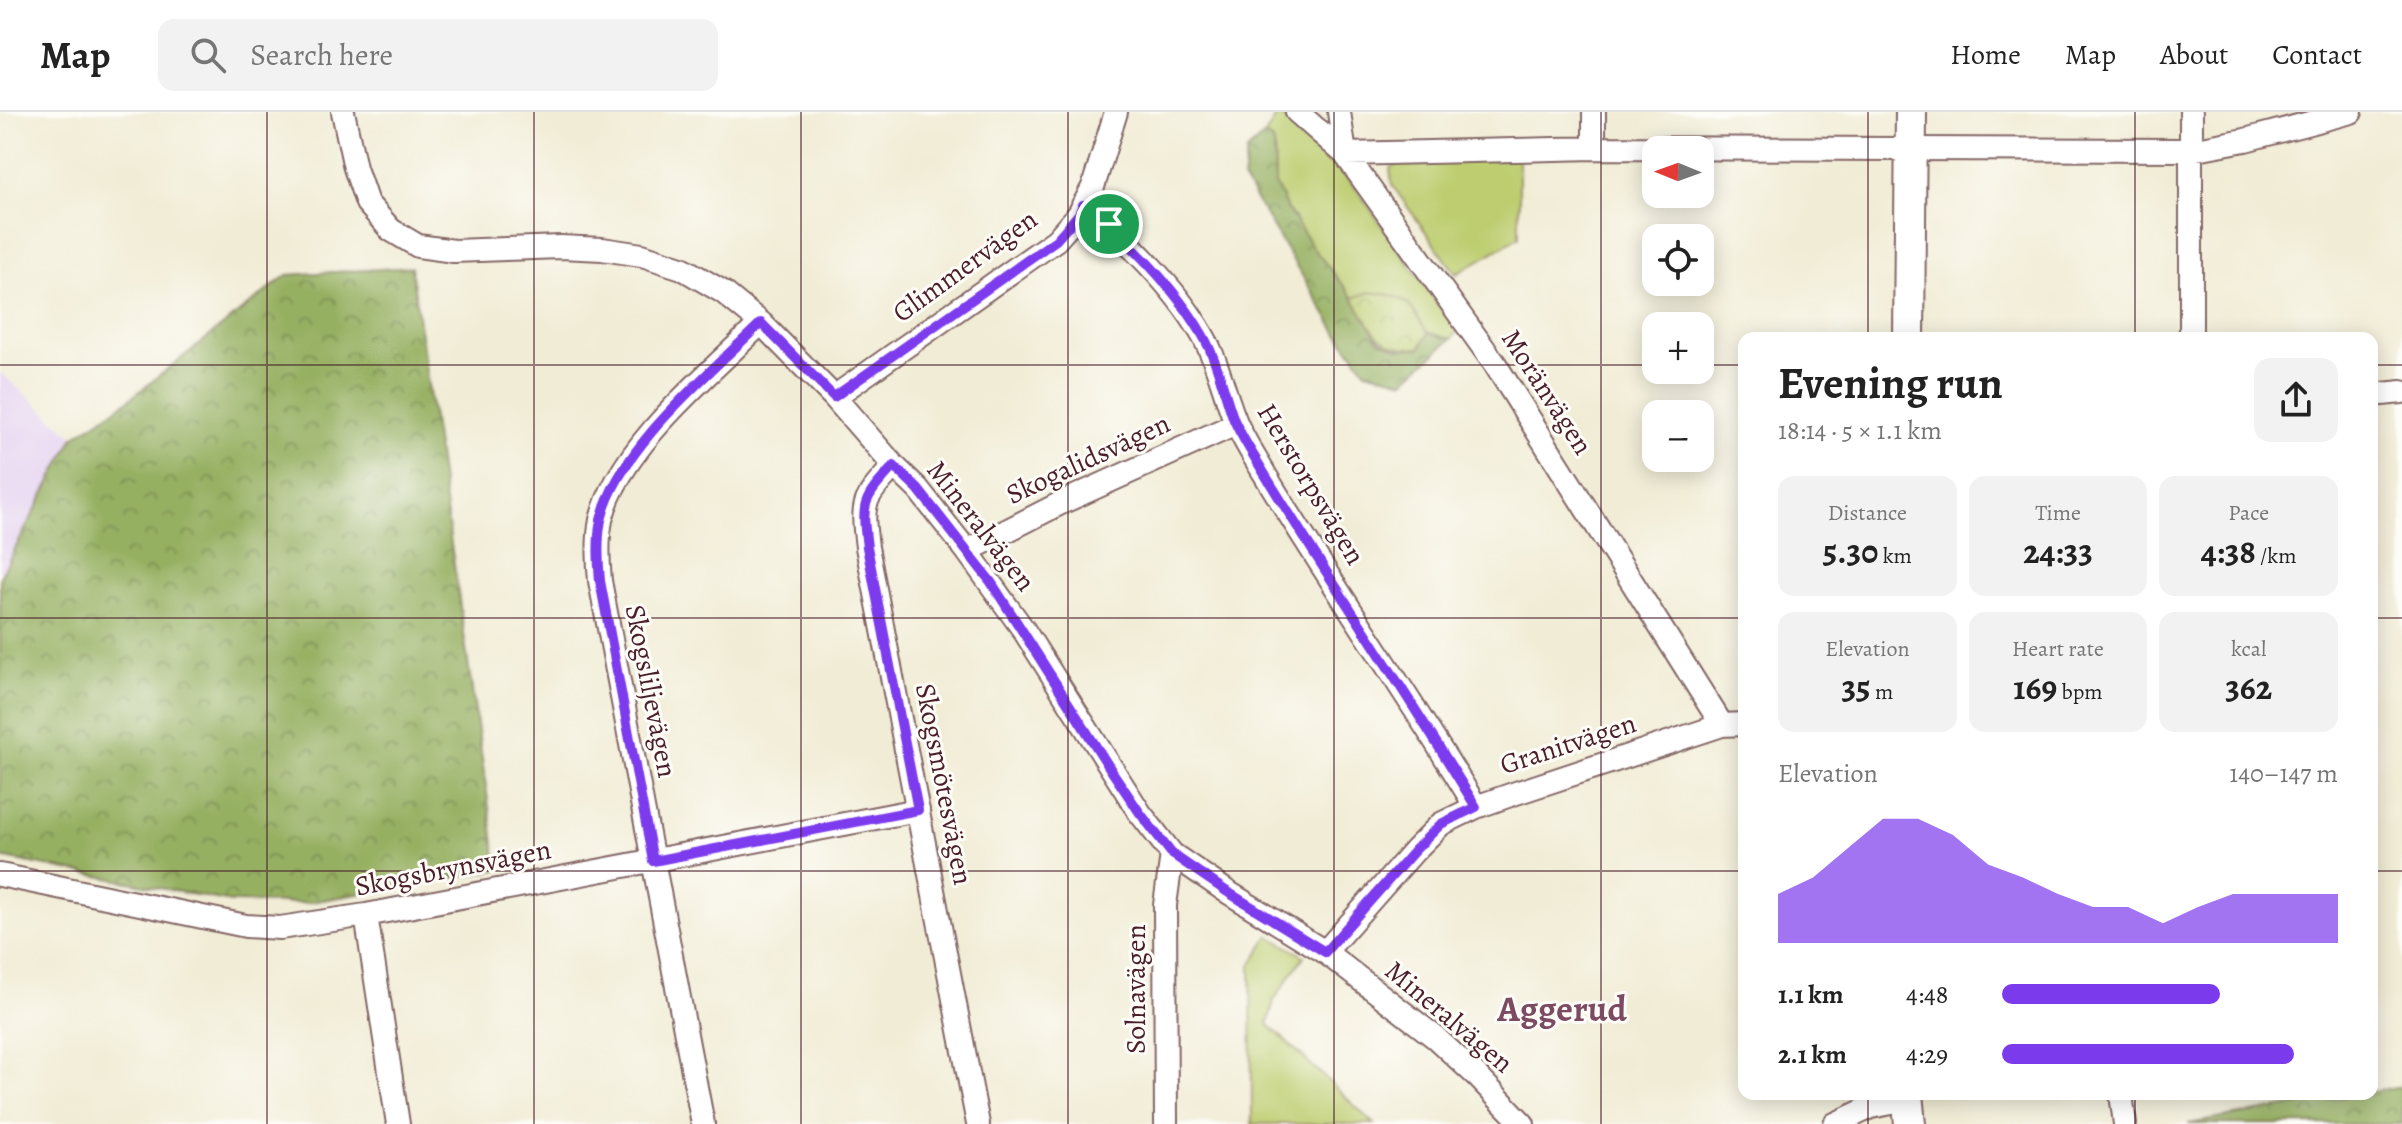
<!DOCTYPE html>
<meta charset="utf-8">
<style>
:root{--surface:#fff;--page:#f2f2f2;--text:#222;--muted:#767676;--line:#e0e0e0;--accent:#7c3aed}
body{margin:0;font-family:Alegreya,serif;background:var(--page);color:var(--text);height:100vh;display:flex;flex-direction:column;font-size:30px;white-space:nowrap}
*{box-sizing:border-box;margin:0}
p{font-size:26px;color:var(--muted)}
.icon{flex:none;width:44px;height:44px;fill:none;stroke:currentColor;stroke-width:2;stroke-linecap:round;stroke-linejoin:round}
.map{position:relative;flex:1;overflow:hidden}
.drawer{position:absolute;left:1738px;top:220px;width:640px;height:768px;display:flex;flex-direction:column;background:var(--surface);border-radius:16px;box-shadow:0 4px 20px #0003}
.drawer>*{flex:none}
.needle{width:52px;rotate:271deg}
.controls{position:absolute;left:1642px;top:24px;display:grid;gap:16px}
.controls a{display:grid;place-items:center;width:72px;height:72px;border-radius:16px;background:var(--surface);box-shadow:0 4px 20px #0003;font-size:40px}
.pin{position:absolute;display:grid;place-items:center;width:68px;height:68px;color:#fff;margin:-34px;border:4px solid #fff;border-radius:50%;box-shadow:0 2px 8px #0007}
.round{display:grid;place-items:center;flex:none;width:84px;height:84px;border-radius:16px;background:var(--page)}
.overview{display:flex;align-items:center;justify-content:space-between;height:136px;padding:0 40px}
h1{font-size:44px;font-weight:700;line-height:60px}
.metrics{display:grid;grid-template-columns:repeat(3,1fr);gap:12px;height:136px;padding:8px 40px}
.metrics div{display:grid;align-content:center;border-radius:16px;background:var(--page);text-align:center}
.metrics b{font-size:34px;font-weight:700}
.metrics small{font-size:22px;font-weight:400}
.metrics p{font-size:22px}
.chart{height:224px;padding:16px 40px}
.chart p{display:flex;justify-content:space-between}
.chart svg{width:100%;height:144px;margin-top:8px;fill:var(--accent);opacity:.7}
ul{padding:0 40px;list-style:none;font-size:26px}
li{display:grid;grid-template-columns:128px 96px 1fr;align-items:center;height:60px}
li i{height:20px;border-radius:10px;background:var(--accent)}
header{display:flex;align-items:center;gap:48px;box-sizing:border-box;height:112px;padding:0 40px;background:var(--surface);border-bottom:2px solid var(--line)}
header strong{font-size:38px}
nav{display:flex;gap:44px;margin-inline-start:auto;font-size:28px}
.search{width:560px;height:72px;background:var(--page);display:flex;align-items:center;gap:20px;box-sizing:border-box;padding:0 28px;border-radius:16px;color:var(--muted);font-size:30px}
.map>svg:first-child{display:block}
.built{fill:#e5d3f1}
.green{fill:#bdcd70;stroke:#84764e;stroke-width:2}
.forest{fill:url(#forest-crowns);stroke:#706846;stroke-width:2}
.park{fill:url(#park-crowns);stroke:#84764e;stroke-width:2}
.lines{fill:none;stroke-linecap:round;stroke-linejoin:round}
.street-casing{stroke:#846766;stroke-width:26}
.secondary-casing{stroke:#846766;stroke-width:34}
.street{stroke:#fff;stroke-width:22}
.secondary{stroke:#fff;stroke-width:30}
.route-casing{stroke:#fff;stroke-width:16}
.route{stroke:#7c3aed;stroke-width:10}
.grid{fill:none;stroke:#4a1f2b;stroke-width:2;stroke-opacity:0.55}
.labels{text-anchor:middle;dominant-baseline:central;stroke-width:6;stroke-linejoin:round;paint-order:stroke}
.street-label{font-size:28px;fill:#4a1f2b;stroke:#fdfcf7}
.district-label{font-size:36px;font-weight:bold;fill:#7c4a61;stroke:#fdfcf7}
</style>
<header>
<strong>Map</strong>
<div class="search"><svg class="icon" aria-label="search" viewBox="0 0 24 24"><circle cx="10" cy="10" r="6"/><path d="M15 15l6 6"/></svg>Search here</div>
<nav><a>Home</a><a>Map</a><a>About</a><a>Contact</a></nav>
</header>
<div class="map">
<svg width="2402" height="1012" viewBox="0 0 2402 1012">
<defs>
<pattern id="forest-crowns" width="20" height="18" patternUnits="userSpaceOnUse" patternTransform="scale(2)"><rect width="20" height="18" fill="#96b062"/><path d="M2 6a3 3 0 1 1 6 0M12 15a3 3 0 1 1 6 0" fill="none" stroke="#7c8f51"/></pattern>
<pattern id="park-crowns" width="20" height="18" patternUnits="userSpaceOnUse" patternTransform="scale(2)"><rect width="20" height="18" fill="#bdcd70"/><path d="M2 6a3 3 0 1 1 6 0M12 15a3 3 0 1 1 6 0" fill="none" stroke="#a4b061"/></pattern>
</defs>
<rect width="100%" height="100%" fill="#fdfcf7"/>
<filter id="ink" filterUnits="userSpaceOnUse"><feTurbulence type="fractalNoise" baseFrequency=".0125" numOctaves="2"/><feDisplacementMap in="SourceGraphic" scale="16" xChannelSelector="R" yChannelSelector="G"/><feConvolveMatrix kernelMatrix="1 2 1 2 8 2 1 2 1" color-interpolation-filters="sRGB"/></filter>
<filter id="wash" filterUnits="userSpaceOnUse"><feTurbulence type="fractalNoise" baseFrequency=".006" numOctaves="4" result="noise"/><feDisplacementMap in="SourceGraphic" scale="32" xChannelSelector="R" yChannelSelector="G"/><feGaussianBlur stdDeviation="1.8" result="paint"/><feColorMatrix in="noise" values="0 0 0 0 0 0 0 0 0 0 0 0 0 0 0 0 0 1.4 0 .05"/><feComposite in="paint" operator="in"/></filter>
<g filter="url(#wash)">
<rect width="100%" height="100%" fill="#f1ecd5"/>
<!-- built -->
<path class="built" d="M0,260L74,325L0,465Z"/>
<!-- green -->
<path class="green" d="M1278,2L1311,26L1357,78L1457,220L1451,227L1428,221L1409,193L1370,180L1353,186L1313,136L1286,95L1275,72L1274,31L1265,23Z
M1519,45V125L1456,162L1392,73L1390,56L1399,51Z
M1269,824L1304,844L1274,888L1268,912L1374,1012H1252L1251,853Z"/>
<!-- forest -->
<path class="forest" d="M1265,23L1274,31L1275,72L1286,95L1313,136L1349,180L1380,229L1401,237L1420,236L1428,221L1451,227L1404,269L1366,259L1338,222L1243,67L1247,39Z
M411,155L498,758L305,791L231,790L0,745V465L74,325L126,290L287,163Z
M2402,975V1012H2188L2360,982H2372V980Z"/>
<!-- park -->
<path class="park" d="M1370,180C1409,184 1407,190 1428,221L1420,236C1376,238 1374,218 1353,186Z"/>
</g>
<g filter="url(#ink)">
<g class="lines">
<!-- street casing -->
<g class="street-casing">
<path id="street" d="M343,0L355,56L367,91L391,118L418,134L454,139L561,135L602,137L642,143L682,156L723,180L761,211L834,285L894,354L918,377L967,439L1023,517L1140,701L1172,742L1226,779L1325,840L1436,926L1478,965L1523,1012
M1297,0L1345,42L1495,252L1722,613
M1339,0L1345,42L1594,36L2191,38L2245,28L2351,0
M1594,36V0
M1083,93C1125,124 1176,177 1202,222C1217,247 1224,281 1235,308C1242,326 1254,344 1264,361C1332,474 1408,582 1476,695
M2191,226V0
M2372,283L2402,280
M834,285L1056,128L1079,102L1093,75L1116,0
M894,354C863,388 861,389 867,435L978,1012
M967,439L1061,391L1236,312
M0,763L246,814L280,816L366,803L918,698
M366,803L398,1012
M1325,840L1415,738L1441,712L1476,695L1516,681L1722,613L1744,612
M2121,982L2125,1012
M703,1012L600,469C598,448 597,428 601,408C618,336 709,262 761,211
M1166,1012L1165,793L1172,742
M1835,1012L1871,995L1907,988"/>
</g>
<!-- secondary casing -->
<g class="secondary-casing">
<path id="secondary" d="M1909,226L1911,0
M1907,982L1910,1012"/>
</g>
<!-- street -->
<use href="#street" class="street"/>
<!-- secondary -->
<use href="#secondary" class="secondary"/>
</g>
</g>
<g class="lines" filter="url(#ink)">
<!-- route casing -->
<g class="route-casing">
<path id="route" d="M1083,93C1125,124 1176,177 1202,222C1217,247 1224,281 1234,308C1242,326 1254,344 1264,361C1333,474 1408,582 1476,695L1441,712L1415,738L1325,840L1226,779L1172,742L1140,701L1111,658L991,470L918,377L894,354C863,388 861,389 867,435L918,698L653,749L600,469C598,448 597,428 601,408C618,336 709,262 761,211L834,285L1056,128L1079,102Z"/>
</g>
<!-- route -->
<use href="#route" class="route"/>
</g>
<!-- grid -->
<path class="grid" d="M267,0V1012M534,0V1012M801,0V1012M1068,0V1012M1334,0V1012M1601,0V1012M1868,0V226M2135,0V226M0,253H1656M1700,253H1744M2372,253H2402M0,506H1744M2372,506H2402M0,759H1744M2372,759H2402M1868,982V1012M2135,982V1012"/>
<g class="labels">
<!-- street labels -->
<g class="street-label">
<text transform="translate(965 154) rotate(-36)">Glimmervägen</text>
<text transform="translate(1547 280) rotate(57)">Moränvägen</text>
<text transform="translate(1088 347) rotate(-25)">Skogalidsvägen</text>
<text transform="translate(1311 372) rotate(59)">Herstorpsvägen</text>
<text transform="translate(981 414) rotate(52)">Mineralvägen</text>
<text transform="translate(651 579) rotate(79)">Skogsliljevägen</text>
<text transform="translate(1568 632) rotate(-18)">Granitvägen</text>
<text transform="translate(944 672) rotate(79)">Skogsmötesvägen</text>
<text transform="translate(453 756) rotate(-11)">Skogsbrynsvägen</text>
<text transform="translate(1136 877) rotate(-90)">Solnavägen</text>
<text transform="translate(1449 905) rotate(40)">Mineralvägen</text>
</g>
<!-- district labels -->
<g class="district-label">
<text x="1562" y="896">Aggerud</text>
</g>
</g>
</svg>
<div class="controls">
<a><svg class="needle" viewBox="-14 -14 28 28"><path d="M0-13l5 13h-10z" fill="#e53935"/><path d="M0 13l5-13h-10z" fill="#767676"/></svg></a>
<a><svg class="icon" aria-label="locate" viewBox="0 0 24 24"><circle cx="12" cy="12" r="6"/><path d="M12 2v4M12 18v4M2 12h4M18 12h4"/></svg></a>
<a>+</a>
<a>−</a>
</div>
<div class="pin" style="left:1109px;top:112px;background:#1e9e55"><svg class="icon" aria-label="arrive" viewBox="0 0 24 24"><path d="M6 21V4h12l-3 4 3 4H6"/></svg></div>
<section class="drawer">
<div class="overview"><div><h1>Evening run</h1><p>18:14 · 5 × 1.1 km</p></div><a class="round"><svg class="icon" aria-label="share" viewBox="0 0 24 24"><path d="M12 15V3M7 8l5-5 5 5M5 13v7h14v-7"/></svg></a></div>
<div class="metrics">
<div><p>Distance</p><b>5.30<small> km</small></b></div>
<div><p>Time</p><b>24:33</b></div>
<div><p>Pace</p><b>4:38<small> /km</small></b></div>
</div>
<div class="metrics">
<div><p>Elevation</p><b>35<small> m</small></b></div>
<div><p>Heart rate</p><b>169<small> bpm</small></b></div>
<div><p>kcal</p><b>362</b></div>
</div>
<div class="chart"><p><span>Elevation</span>140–147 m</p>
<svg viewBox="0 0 160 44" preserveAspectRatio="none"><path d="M0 44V29L10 24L20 15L30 6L40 6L50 11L60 20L70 24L80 29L90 33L100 33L110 38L120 33L130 29L140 29L150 29L160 29V44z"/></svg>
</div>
<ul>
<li><b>1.1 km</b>4:48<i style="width:65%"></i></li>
<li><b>2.1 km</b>4:29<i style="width:87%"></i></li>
</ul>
</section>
</div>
